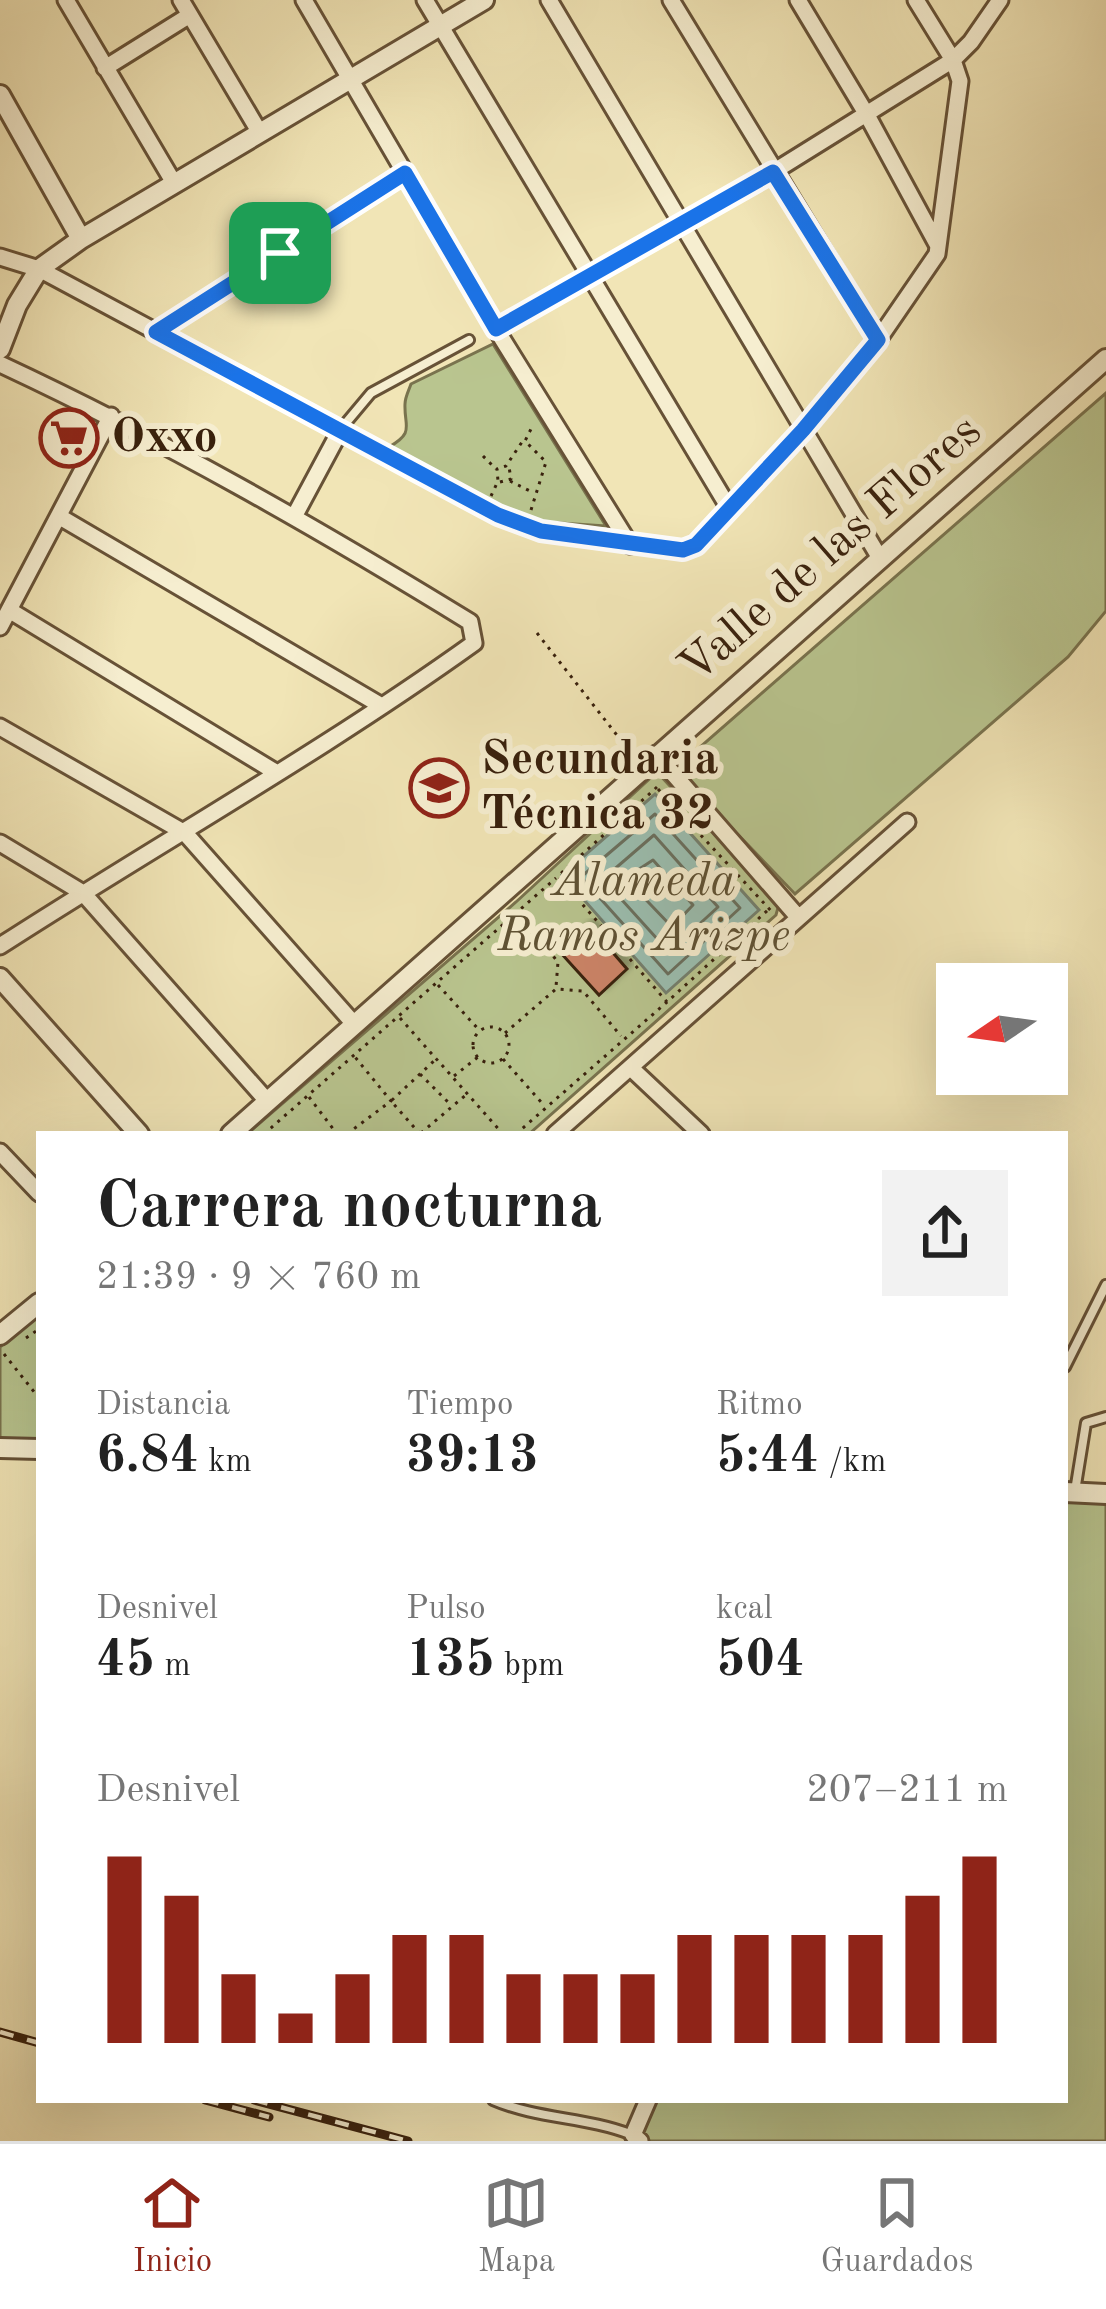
<!DOCTYPE html>
<html lang="es">
<meta charset="utf-8">
<style>
:root{--surface:#fff;--page:#f2f2f2;--text:#222;--muted:#767676;--line:#e0e0e0;--accent:#8f2418}
body{margin:0;font-family:"Old Standard TT",serif;background:var(--page);color:var(--text);height:100vh;display:flex;flex-direction:column;font-size:45px;white-space:nowrap}
*{box-sizing:border-box;margin:0}
p{font-size:39px;color:var(--muted)}
.icon{flex:none;width:66px;height:66px;fill:none;stroke:currentColor;stroke-width:2;stroke-linecap:round;stroke-linejoin:round}
.map{position:relative;flex:1;overflow:hidden}
.drawer{position:absolute;left:36px;top:1131px;width:1032px;height:972px;display:flex;flex-direction:column;background:var(--surface);border-radius:0px;box-shadow:0 12px 48px #0002}
.drawer>*{flex:none}
.needle{width:78px;rotate:257deg}
.controls{position:absolute;left:936px;top:963px;display:grid;gap:24px}
.controls a{display:grid;place-items:center;width:132px;height:132px;border-radius:0px;background:var(--surface);box-shadow:0 12px 48px #0002;font-size:60px}
.pin{position:absolute;display:grid;place-items:center;width:102px;height:102px;color:#fff;margin:-51px;border-radius:24px;box-shadow:0 6px 18px #0006}
.round{display:grid;place-items:center;flex:none;width:126px;height:126px;border-radius:0px;background:var(--page)}
.head{display:flex;align-items:center;justify-content:space-between;height:204px;padding:0 60px}
h1{font-size:66px;font-weight:700;line-height:90px}
.figures{display:grid;grid-template-columns:repeat(3,1fr);gap:18px;height:204px;padding:12px 60px}
.figures div{display:grid;align-content:center}
.figures b{font-size:51px;font-weight:700}
.figures small{font-size:33px;font-weight:400}
.figures p{font-size:33px}
.chart{height:336px;padding:24px 60px}
.chart p{display:flex;justify-content:space-between}
.chart svg{width:100%;height:216px;margin-top:12px;stroke:var(--accent);stroke-width:6}
.dock{display:flex;justify-content:space-around;align-items:center;height:168px;border-top:3px solid var(--line);background:var(--surface);font-size:33px;color:var(--muted)}
.dock a{display:grid;justify-items:center;gap:6px}
.dock .on{color:var(--accent)}
.map>svg:first-child{display:block}
.green{fill:#b9c58f;stroke:#79734e;stroke-width:3}
.water{fill:#9bbfb1;stroke:#74806f;stroke-width:3}
.lines{fill:none;stroke-linecap:round;stroke-linejoin:round}
.shore{stroke:#6a705f;stroke-width:3}
.building{fill:#cc8467;stroke:#39210d;stroke-width:3;filter:url(#shadow)}
.service-casing{stroke:#675237;stroke-width:14}
.minor-casing{stroke:#675237;stroke-width:21}
.tertiary-casing{stroke:#675237;stroke-width:24}
.path{stroke:#39210d;stroke-width:3;stroke-dasharray:3 6;stroke-linecap:butt}
.service{stroke:#f6eed0;stroke-width:8}
.minor{stroke:#f6eed0;stroke-width:15}
.tertiary{stroke:#f6eed0;stroke-width:18}
.rail-casing{stroke:#39210d;stroke-width:9}
.rail{stroke:#f6eed0;stroke-width:4.5;stroke-dasharray:14;stroke-linecap:butt}
.route-casing{stroke:#fff;stroke-width:24}
.route{stroke:#1a73e8;stroke-width:15}
.labels{text-anchor:middle;dominant-baseline:central;stroke-width:12;stroke-linejoin:round;paint-order:stroke}
.poi-label{font-size:48px;font-weight:bold;fill:#39210d;stroke:#f6eed0;text-anchor:start}
.street-label{font-size:48px;fill:#39210d;stroke:#f6eed0}
.park-label{font-size:48px;font-style:italic;fill:#5f5234;stroke:#f6eed0}
</style>
<div class="map">
<svg width="1106" height="2141" viewBox="0 0 1106 2141">
<defs>
<filter id="shadow"><feDropShadow dx="6" dy="-6" stdDeviation="3" flood-color="#0004"/></filter>
</defs>
<rect width="100%" height="100%" fill="#f1e5b6"/>
<filter id="stains"><feTurbulence type="fractalNoise" baseFrequency=".00167" numOctaves="4"/><feColorMatrix values="0 0 0 0 .2 0 0 0 0 .09 0 0 0 0 .02 0 0 0 .5 -.17"/></filter>
<radialGradient id="worn" r=".72"><stop offset=".6" stop-color="#630" stop-opacity="0"/><stop offset="1" stop-color="#630" stop-opacity=".3"/></radialGradient>
<!-- green -->
<path class="green" d="M493,344L606,526L514,520L389,447C415,432 404,427 405,404C405,397 409,390 411,384Z
M1106,393V611L1068,657L795,894L675,769Z
M657,772L779,904L776,915L529,1134H247L516,902Z
M39,1314V1441L0,1440V1347Z
M1065,1499L1106,1502V2141H648L639,2134L653,2100H1065Z"/>
<!-- water -->
<path class="water" d="M655,794L759,910L666,993L562,875Z"/>
<g class="lines">
<!-- shore -->
<path class="shore" d="M655,814L740,908L668,974L581,877Z
M654,835L718,907L669,952L603,879Z
M653,860L693,905L672,927L628,881L630,875Z"/>
</g>
<!-- building -->
<path class="building" d="M589,925L627,969L599,995L559,951Z"/>
<g class="lines">
<!-- service casing -->
<g class="service-casing">
<path id="service" d="M340,430L371,393L469,340
M1065,1367L1106,1285
M1075,1491L1086,1423L1106,1417
M493,2100C537,2119 586,2117 630,2134"/>
</g>
<!-- minor casing -->
<g class="minor-casing">
<path id="minor" d="M66,0L174,183
M181,0L260,133
M304,0L496,329L630,545
M425,0L729,508
M549,0L881,560
M671,0L878,340
M798,0L867,115L938,246
M105,68L190,15
M0,257L39,269L498,515L541,531L683,550L696,545L804,430L878,340L937,254L960,81L953,60L971,42L1000,0
M496,329L773,172L953,60L916,0
M156,332L405,173
M0,364C163,440 317,528 470,622L474,643C322,752 158,844 0,946
M295,515L340,431
M60,517L380,705
M9,610L277,773
M0,627L111,416
M0,727L185,833L355,1025
M656,754L798,917
M0,843L83,893L268,1102
M632,1069L701,1134
M555,1134L907,822
M0,1152L39,1193
M640,2141L633,2135L648,2100"/>
</g>
<!-- tertiary casing -->
<g class="tertiary-casing">
<path id="tertiary" d="M0,95L81,239
M0,349L17,305L39,269L81,239L484,0
M0,978L139,1134
M231,1134L1106,359
M0,1335L39,1303
M0,1448L39,1449
M1065,1492L1106,1494"/>
</g>
<!-- path -->
<path class="path" d="M483,456L496,469
M510,481L534,493
M500,482L511,479L509,467
M491,496L498,481L497,469L506,466L522,442
M531,510L546,462L525,441L533,425
M537,633L634,757
M657,787L558,876L667,1002L768,910
M658,789L774,914
M519,915L558,962L556,987
M438,985L480,1031
M400,1018L503,1134
M473 1045a18 18 0 1 1 36 0a18 18 0 1 1-36 0Z
M505,1033L556,989L583,991L621,1036
M503,1059L542,1103
M420,1074L451,1105
M454,1076L478,1057
M309,1097L337,1134
M421,1133L467,1094
M264,1134L556,878
M347,1134L391,1101L355,1057
M420,1134L391,1101L435,1060
M516,1134L667,1002
M26,1338L39,1329
M4,1354L39,1398"/>
<!-- service -->
<use href="#service" class="service"/>
<!-- minor -->
<use href="#minor" class="minor"/>
<!-- tertiary -->
<use href="#tertiary" class="tertiary"/>
<!-- rail casing -->
<g class="rail-casing">
<path id="rail" d="M0,2032L39,2043
M205,2100L269,2117
M254,2100L408,2141"/>
</g>
<!-- rail -->
<use href="#rail" class="rail"/>
</g>
<g class="lines">
<!-- route casing -->
<g class="route-casing">
<path id="route" d="M773,172L878,340L803,430L696,545L683,550L541,531L498,515L156,332L405,173L496,329Z"/>
</g>
<!-- route -->
<use href="#route" class="route"/>
</g>
<!-- icons -->
<defs>
<g id="supermarket-ring" transform="scale(3)"><circle r="9.5" fill="#f6eed0" stroke="#8f2418" stroke-width="1.5"/><path d="M-6-5.5h2.5l.6 2H6L4.5 2H-2.5L-4.4-4H-6ZM-1.5 3.2a1.3 1.3 0 1 0 .1 0ZM3 3.2a1.3 1.3 0 1 0 .1 0Z" fill="#8f2418"/></g>
<g id="school-ring" transform="scale(3)"><circle r="9.5" fill="#f6eed0" stroke="#8f2418" stroke-width="1.5"/><path d="M0-5L7-2L0 1L-7-2ZM-4 1L0 2.5L4 1V4Q0 6-4 4Z" fill="#8f2418"/></g>
</defs>
<g fill-rule="evenodd">
<use href="#supermarket-ring" x="69" y="438"/>
<use href="#school-ring" x="439" y="788"/>
</g>
<g class="labels">
<!-- poi labels -->
<g class="poi-label">
<text x="111" y="438">Oxxo</text>
<text x="481" y="760">Secundaria<tspan x="481" dy="55">Técnica 32</tspan></text>
</g>
<!-- street labels -->
<g class="street-label">
<text transform="translate(831 550) rotate(-41)">Valle de las Flores</text>
</g>
<!-- park labels -->
<g class="park-label">
<text x="644" y="882">Alameda<tspan x="644" dy="55">Ramos Arizpe</tspan></text>
</g>
</g>
<rect width="100%" height="100%" filter="url(#stains)"/>
<rect width="100%" height="100%" fill="url(#worn)"/>
</svg>
<div class="controls">
<a><svg class="needle" viewBox="-14 -14 28 28"><path d="M0-13l5 13h-10z" fill="#e53935"/><path d="M0 13l5-13h-10z" fill="#767676"/></svg></a>
</div>
<div class="pin" style="left:280px;top:253px;background:#1e9e55"><svg class="icon" aria-label="arrive" viewBox="0 0 24 24"><path d="M6 21V4h12l-3 4 3 4H6"/></svg></div>
<section class="drawer">
<div class="head"><div><h1>Carrera nocturna</h1><p>21:39 · 9 × 760 m</p></div><a class="round"><svg class="icon" aria-label="share" viewBox="0 0 24 24"><path d="M12 15V3M7 8l5-5 5 5M5 13v7h14v-7"/></svg></a></div>
<div class="figures">
<div><p>Distancia</p><b>6.84<small> km</small></b></div>
<div><p>Tiempo</p><b>39:13</b></div>
<div><p>Ritmo</p><b>5:44<small> /km</small></b></div>
</div>
<div class="figures">
<div><p>Desnivel</p><b>45<small> m</small></b></div>
<div><p>Pulso</p><b>135<small> bpm</small></b></div>
<div><p>kcal</p><b>504</b></div>
</div>
<div class="chart"><p><span>Desnivel</span>207–211 m</p>
<svg viewBox="0 0 160 44" preserveAspectRatio="none"><path d="M5 44V6M15 44V14M25 44V30M35 44V38M45 44V30M55 44V22M65 44V22M75 44V30M85 44V30M95 44V30M105 44V22M115 44V22M125 44V22M135 44V22M145 44V14M155 44V6"/></svg>
</div>
</section>
</div>
<nav class="dock">
<a class="on"><svg class="icon" aria-label="home" viewBox="0 0 24 24"><path d="M3 11l9-7 9 7M6 9v11h12V9"/></svg>Inicio</a>
<a><svg class="icon" aria-label="map" viewBox="0 0 24 24"><path d="M3 6l6-2 6 2 6-2v14l-6 2-6-2-6 2zM9 4v14M15 6v14"/></svg>Mapa</a>
<a><svg class="icon" aria-label="saved" viewBox="0 0 24 24"><path d="M7 4h10v16l-5-4-5 4z"/></svg>Guardados</a>
</nav>
